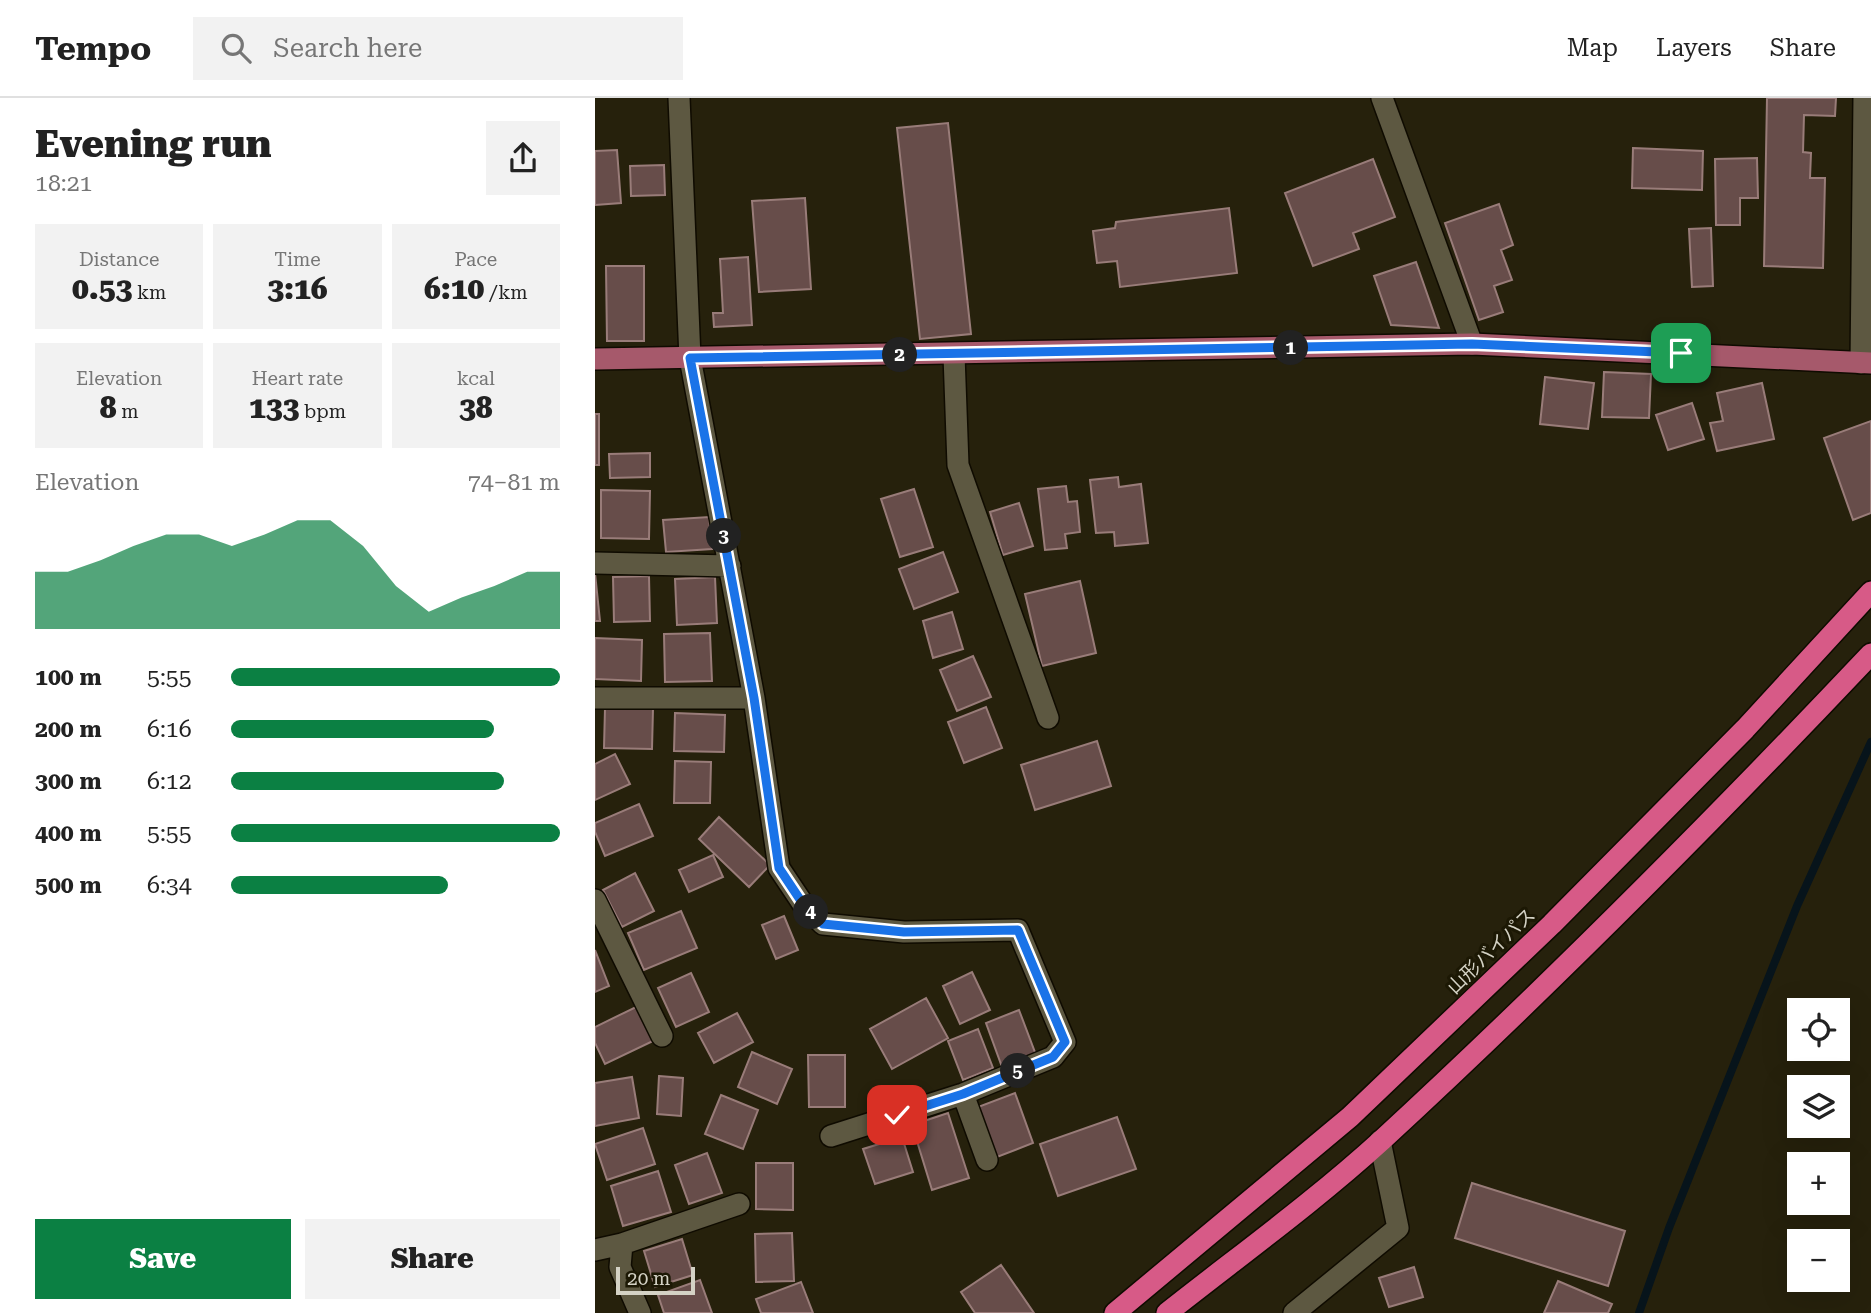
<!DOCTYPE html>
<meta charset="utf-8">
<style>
:root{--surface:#fff;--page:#f2f2f2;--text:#222;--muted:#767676;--line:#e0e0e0;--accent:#0b8043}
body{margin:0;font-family:"Roboto Serif","Noto Sans JP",serif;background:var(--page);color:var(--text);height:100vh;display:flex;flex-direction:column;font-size:26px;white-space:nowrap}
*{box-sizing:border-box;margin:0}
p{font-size:23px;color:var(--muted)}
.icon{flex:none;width:38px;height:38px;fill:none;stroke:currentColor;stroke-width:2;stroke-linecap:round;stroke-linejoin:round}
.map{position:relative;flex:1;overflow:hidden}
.details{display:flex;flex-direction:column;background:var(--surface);width:595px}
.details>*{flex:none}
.fabs{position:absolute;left:1192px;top:900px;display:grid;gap:14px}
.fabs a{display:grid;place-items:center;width:63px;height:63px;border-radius:0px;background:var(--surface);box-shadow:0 7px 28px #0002;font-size:35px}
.scale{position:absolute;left:21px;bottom:18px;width:79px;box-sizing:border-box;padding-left:7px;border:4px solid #d4d2c5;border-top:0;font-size:19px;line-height:24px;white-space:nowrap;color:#d4d2c5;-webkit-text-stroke:5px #1c1804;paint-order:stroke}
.pin{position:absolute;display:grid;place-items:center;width:60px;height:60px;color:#fff;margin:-30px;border-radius:14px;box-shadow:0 4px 10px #0006}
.km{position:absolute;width:35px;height:35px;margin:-18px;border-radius:50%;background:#222;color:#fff;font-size:19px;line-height:35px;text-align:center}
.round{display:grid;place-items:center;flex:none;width:74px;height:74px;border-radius:0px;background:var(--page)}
.head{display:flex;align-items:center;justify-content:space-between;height:119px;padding:0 35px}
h1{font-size:38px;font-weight:800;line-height:52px}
.metrics{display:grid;grid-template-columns:repeat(3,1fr);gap:10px;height:119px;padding:7px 35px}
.metrics div{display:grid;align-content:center;border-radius:0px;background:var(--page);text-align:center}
.metrics b{font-size:30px;font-weight:800}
.metrics small{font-size:19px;font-weight:400}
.metrics p{font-size:19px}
.chart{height:196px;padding:14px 35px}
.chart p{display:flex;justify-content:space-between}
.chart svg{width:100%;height:126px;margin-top:7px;fill:var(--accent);opacity:.7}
.cta{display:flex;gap:14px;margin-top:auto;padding:14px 35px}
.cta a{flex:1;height:80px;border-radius:0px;background:var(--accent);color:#fff;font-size:28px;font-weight:800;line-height:80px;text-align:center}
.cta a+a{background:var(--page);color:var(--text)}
ul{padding:0 35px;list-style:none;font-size:23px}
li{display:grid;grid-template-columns:112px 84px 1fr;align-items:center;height:52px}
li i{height:18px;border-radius:9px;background:var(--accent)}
header{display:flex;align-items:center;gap:42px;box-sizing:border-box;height:98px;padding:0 35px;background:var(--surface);border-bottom:2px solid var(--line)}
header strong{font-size:33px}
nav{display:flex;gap:38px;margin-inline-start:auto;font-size:24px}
.search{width:490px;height:63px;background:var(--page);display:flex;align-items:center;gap:18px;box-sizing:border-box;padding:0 24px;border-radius:0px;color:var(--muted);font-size:26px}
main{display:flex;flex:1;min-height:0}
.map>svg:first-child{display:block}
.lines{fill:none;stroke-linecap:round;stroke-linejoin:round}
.stream{stroke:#07141b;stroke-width:8}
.building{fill:#674d4a;stroke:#997c79;stroke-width:2}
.minor-casing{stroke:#0f0b00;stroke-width:24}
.major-casing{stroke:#0f0b00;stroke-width:24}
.highway-casing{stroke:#0f0b00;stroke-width:24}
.minor{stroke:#5d5841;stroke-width:21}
.major{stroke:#a6596b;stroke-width:21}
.highway{stroke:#d75a87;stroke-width:21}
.route-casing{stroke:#fff;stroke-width:14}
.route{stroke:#1a73e8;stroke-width:9}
.labels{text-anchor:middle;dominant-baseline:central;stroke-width:6;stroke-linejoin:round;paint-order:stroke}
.street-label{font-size:19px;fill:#d4d2c5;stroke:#1c1804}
</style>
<header>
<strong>Tempo</strong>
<div class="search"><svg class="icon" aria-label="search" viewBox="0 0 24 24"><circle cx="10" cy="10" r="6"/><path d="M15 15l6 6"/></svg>Search here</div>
<nav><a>Map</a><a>Layers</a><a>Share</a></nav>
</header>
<main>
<section class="details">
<div class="head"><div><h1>Evening run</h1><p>18:21</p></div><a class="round"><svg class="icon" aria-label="share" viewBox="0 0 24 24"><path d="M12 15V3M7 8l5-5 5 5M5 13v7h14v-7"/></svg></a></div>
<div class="metrics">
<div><p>Distance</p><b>0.53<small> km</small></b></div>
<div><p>Time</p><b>3:16</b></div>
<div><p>Pace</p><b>6:10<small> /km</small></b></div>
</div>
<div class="metrics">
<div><p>Elevation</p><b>8<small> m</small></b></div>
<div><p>Heart rate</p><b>133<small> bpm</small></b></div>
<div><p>kcal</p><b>38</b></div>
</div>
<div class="chart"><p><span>Elevation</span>74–81 m</p>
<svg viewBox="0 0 160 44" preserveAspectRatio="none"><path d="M0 44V24L10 24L20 20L30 15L40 11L50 11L60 15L70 11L80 6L90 6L100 15L110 29L120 38L130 33L140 29L150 24L160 24V44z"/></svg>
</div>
<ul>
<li><b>100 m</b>5:55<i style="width:100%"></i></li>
<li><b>200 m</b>6:16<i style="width:80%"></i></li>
<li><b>300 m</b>6:12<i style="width:83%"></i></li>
<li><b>400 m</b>5:55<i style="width:100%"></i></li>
<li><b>500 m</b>6:34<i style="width:66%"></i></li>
</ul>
<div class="cta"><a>Save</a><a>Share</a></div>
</section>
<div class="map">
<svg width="1276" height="1215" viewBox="0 0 1276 1215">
<rect width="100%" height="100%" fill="#26210c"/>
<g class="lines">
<!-- stream -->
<path class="stream" d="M1044,1215L1074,1130L1202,808L1276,644"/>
</g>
<!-- building -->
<path class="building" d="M1172,0H1241L1240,18L1209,17L1208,54L1216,55L1215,80H1230L1228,170L1169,168Z
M353,25L376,236L325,241L302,30Z
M1038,50L1108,53L1107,92L1037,90Z
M22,52L26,105L0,107V53Z
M1162,60L1163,100H1145V127H1121L1120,61Z
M778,61L800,119L758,135L764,151L718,168L690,95Z
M69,67L70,97L36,98L35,68Z
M210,100L216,191L164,194L157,103Z
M904,106L918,147L906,152L917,182L899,188L908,214L884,222L850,125Z
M634,110L642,175L525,189L522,163L502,165L498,133L520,130L521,124Z
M1116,130L1118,188L1097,189L1094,131Z
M153,159L157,227L119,229L118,215H128L125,161Z
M821,164L844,230L796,227L779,178Z
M11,168H49V243H12Z
M1009,274L1056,276L1054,320L1007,319Z
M950,279L999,285L993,331L945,326Z
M1167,285L1179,341L1122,353L1115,325L1128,323L1122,295Z
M1097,305L1109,341L1073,352L1061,317Z
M0,316H4V367H0Z
M1276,323V415L1258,422L1229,340Z
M55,355V379L15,380L14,356Z
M523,379L524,389L546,386L553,445L520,448L519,434L501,435L495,382Z
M471,388L473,404L482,403L485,434L470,436L472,450L450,452L443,391Z
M319,391L338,449L305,459L286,401Z
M6,392L55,393L54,441L6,440Z
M424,405L438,448L408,457L395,414Z
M114,419L117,451L71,454L68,422Z
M348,454L363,494L319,511L304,471Z
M0,475L5,523H0Z
M54,478L55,523L19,524L18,479Z
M120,479L122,525L82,527L80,481Z
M485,483L501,555L447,568L430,496Z
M357,514L368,551L338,560L328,523Z
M115,535L117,583L70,584L69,536Z
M0,540L47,542L46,583L0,581Z
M378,558L396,599L362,613L345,572Z
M391,609L407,650L369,665L353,624Z
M10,610L58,611L57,651L9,650Z
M80,615L130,617L129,654L79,653Z
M502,643L516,688L440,712L426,667Z
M20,656L35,686L0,702V666Z
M80,663L116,664L115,705H79Z
M44,706L58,738L10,758L0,734V725Z
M124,719L175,767L154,789L104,741Z
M118,757L128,779L94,794L84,772Z
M40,775L59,813L27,829L8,792Z
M86,813L102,850L49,872L33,835Z
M189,818L203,852L181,861L167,827Z
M0,852L14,888L0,894Z
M377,874L395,912L365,926L348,888Z
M96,875L114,914L81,929L63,890Z
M331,900L353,940L297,971L275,931Z
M41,909L58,943L10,966L0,945V929Z
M424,912L441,957L407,969L391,925Z
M142,915L158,944L119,965L103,935Z
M383,931L398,970L368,982L353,943Z
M157,954L197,971L182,1006L143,989Z
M213,957H250V1009H214Z
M64,978L88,980L86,1018L62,1016Z
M37,979L44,1020L0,1028V985Z
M420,995L438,1045L402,1059L383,1009Z
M126,997L163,1012L148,1051L110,1036Z
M353,1015L374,1080L337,1092L317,1027Z
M522,1019L541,1071L463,1098L445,1046Z
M48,1030L60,1066L12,1082L0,1046Z
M307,1039L318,1074L280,1086L268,1051Z
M112,1055L127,1095L94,1106L80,1067Z
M161,1065H198V1112L161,1111Z
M63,1073L76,1114L28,1128L16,1088Z
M877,1085L1030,1133L1013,1188L860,1140Z
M197,1135L199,1183L161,1184L160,1136Z
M87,1141L98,1177L60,1189L49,1153Z
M406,1167L439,1215H380L366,1194Z
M819,1169L828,1199L794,1209L784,1180Z
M105,1182L117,1215H69L63,1197Z
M963,1183L1017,1206L1013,1215H949Z
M206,1184L218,1215H166L161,1201Z"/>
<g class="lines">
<!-- minor casing -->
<g class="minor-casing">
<path id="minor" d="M84,0L95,260L159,600L184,770L208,806L228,826L309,834L423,832L470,944L458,959L368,996L236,1038
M787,0L877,246
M359,257L363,367L453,620
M1266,265L1269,0
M0,465L135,468
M0,600H159
M0,802L67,938
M368,996L392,1062
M27,1146L144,1106
M0,1152L27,1146L25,1169L45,1215
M699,1215L803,1130L785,1043"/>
</g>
<!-- major casing -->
<g class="major-casing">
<path id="major" d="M0,261L877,246L1276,265"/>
</g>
<!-- highway casing -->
<g class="highway-casing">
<path id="highway" d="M520,1215L755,1019L957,826L1150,631L1276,494
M572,1215C644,1158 719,1104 787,1042C955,887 1118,723 1276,556"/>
</g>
<!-- minor -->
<use href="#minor" class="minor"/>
<!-- major -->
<use href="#major" class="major"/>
<!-- highway -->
<use href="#highway" class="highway"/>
</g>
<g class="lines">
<!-- route casing -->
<g class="route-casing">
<path id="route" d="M302,1017L368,996L458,959L470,944L423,832L309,834L228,826L208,806L184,770L159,600L95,260L877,246L1086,255"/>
</g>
<!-- route -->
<use href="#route" class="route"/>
</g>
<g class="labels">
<!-- street labels -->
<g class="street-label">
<text transform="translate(896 853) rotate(-44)">山形バイパス</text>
</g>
</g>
</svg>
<div class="fabs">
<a><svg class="icon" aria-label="locate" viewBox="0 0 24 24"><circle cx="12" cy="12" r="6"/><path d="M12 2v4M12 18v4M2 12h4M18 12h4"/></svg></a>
<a><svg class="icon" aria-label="layers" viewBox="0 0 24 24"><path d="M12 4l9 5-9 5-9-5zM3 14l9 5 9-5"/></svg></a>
<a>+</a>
<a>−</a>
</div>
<div class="scale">20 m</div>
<div class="pin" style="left:1086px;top:255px;background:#1e9e55"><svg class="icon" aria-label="arrive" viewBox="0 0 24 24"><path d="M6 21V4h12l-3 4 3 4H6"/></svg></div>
<div class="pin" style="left:302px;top:1017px;background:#d93025"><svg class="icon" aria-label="check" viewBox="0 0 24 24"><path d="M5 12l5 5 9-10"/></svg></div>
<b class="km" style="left:696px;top:250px">1</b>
<b class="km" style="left:305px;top:257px">2</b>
<b class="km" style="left:129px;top:438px">3</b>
<b class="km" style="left:216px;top:814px">4</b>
<b class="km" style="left:423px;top:973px">5</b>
</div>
</main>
